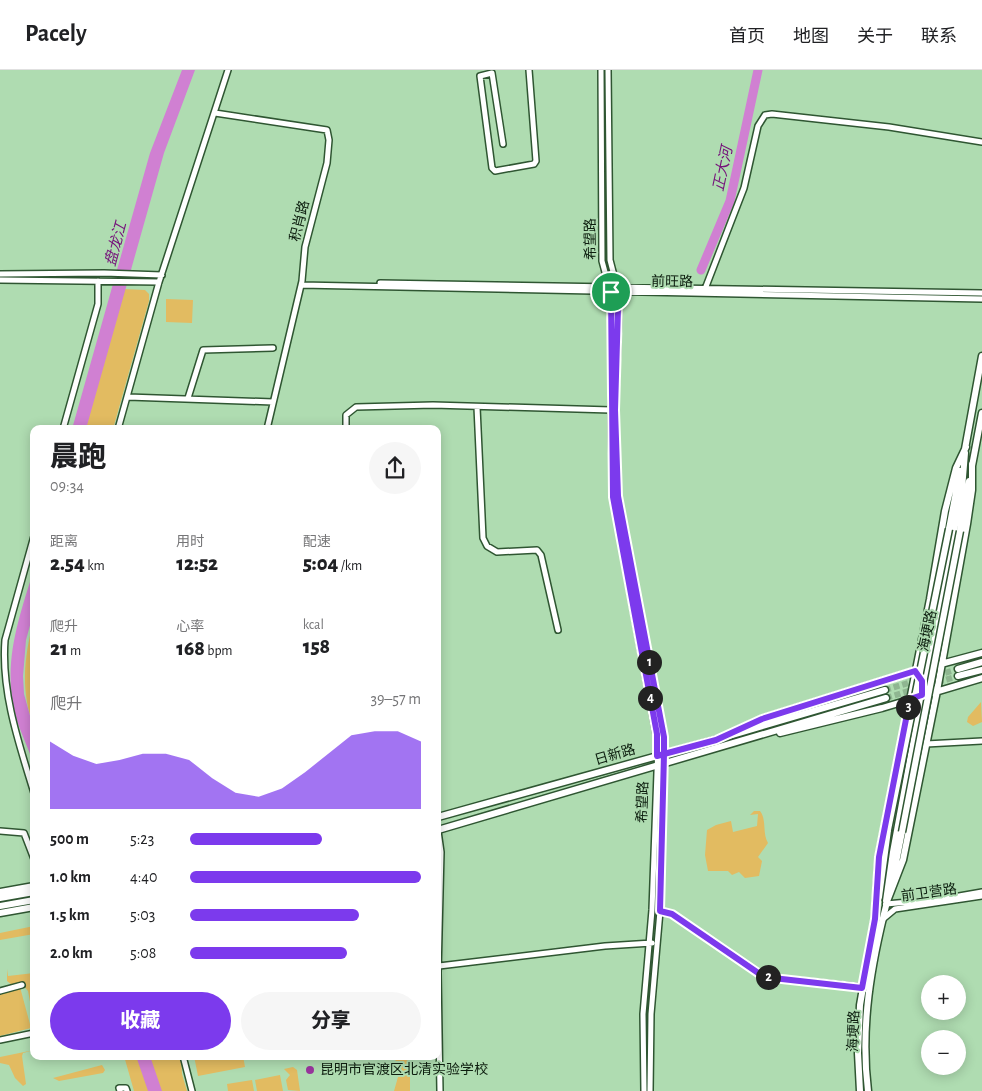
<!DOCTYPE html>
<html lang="zh">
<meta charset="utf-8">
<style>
:root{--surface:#fff;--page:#f6f6f6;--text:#202124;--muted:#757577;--line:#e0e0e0;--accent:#7c3aed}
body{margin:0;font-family:"Alegreya Sans","Noto Sans SC",sans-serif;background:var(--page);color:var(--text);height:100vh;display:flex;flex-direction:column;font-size:19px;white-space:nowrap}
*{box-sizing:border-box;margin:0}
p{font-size:16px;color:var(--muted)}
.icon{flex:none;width:28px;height:28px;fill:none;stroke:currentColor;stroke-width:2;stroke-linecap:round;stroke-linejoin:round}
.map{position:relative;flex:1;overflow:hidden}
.sheet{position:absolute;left:30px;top:355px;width:411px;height:635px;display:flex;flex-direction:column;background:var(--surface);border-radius:10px;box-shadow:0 2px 12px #0003}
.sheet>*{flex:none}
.tools{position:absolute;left:921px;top:905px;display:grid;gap:10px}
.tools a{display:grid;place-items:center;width:45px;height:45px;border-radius:50%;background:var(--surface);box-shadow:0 2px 12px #0003;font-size:25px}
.pin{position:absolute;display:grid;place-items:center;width:42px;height:42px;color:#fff;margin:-21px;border:2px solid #fff;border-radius:50%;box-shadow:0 1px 5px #0007}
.km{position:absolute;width:25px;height:25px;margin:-12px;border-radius:50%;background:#222;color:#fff;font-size:14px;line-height:25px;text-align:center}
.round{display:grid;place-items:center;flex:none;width:52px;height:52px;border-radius:26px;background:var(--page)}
.head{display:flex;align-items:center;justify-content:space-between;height:85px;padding:0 20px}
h1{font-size:28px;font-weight:800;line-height:38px}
.figures{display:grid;grid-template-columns:repeat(3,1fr);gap:8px;height:85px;padding:5px 20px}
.figures div{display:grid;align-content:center}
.figures b{font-size:21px;font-weight:800}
.figures small{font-size:14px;font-weight:400}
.figures p{font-size:14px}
.chart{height:140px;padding:10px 20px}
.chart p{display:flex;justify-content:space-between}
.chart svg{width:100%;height:90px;margin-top:5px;fill:var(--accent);opacity:.7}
.action{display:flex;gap:10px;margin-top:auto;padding:10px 20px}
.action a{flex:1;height:58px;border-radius:30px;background:var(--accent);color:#fff;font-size:20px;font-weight:800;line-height:58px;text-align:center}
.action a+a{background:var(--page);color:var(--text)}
ul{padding:0 20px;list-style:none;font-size:16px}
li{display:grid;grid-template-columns:80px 60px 1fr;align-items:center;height:38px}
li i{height:12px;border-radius:6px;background:var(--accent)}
header{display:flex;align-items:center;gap:30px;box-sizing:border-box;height:70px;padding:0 25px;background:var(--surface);border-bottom:1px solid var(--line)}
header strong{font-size:24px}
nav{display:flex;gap:28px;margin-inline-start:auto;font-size:18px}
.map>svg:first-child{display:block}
.green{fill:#e2bb61}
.water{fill:#d080d2}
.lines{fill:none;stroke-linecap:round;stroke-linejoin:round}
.river{stroke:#d080d2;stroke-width:9}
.major-tunnel{stroke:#8fb691;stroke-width:6;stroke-dasharray:6 3;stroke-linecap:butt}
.minor-casing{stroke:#2f5632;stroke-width:8}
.major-casing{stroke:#2f5632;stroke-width:9}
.minor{stroke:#fff;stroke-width:5}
.major{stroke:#fff;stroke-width:6}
.major-bridge-casing{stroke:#2f5632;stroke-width:9;stroke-linecap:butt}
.major-bridge{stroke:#fff;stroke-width:6}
.route-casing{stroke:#fff;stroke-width:10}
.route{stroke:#7c3aed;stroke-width:6}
.poi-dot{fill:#98359c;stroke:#afdcb1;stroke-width:2}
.labels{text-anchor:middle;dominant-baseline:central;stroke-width:4;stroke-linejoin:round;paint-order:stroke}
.street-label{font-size:14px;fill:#0d1e0f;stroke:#afdcb1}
.poi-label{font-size:14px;fill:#0d1e0f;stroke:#afdcb1;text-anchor:start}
.water-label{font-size:15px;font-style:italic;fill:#75107a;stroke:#afdcb1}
</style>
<header>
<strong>Pacely</strong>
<nav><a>首页</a><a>地图</a><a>关于</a><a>联系</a></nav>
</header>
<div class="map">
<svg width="982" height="1021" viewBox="0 0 982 1021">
<rect width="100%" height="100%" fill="#afdcb1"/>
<!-- green -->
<path class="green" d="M123,219L145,220L149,224V231L113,359H85Z
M166,229L193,230L192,253L166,252Z
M34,550V657C20,621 24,586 34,550Z
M981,632L982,652L973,656L967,652L968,647Z
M754,741H760C767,750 762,763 768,773L758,787L762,791L759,806L745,808L739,802L732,805L728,801H708L705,785L707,760L716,755L731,751L733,762L757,756L758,744L750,745Z
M34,856V864L0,870V863Z
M7,899L8,906L34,903V953L28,921L20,912L12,915L7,911Z
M20,917L31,958L0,966V923Z
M34,980L23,983L22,986L26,1014L23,1016L15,1008L9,995L0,993V987Z
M124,986H181L182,1004L187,1021H134Z
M194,986H243L245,997L198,1006Z
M400,986H410V1021H394L398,1007L395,991Z
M102,995L105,1000L103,1003L59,1011L53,1008Z
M293,997L297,1000L300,1021L288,1020L286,1010L290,1005L284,999Z
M280,1005L283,1021H257L255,1010Z
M252,1010L254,1021H228L227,1014Z"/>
<!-- water -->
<path class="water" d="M182,0H195L164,83L86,359H72L150,83Z
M34,499V541L26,570L23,606L24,624L34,660V695C29,680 22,665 17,651C1,596 18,551 34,499Z
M136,986H150L162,1021H148Z"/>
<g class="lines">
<!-- river -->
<path class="river" d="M701,200L730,131L758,0"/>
<!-- major-tunnel -->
<path class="major-tunnel" d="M928,608L958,599
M885,620L918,610
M886,628L958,606"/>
<!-- minor casing -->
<g class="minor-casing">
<path id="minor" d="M601,0L602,191L612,228L611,340L613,427L658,675L652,840L643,944L644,1021
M608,0L610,190L617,217L619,238L615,340L618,426L664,667L660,841L651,944L650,1021
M215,43L327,60L329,70L327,93L305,177L302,211L267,359
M503,74L492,3L480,6L492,98L495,101L534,94L536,91L529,0
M0,204L104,203L162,205
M0,210L159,212
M380,213L982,223
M301,215L982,229
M705,219L744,118L758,56L765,45L772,44L889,57L982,72
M128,327L273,332
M188,328L203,280L273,278
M477,337L483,468L487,476L497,482L537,480L541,485L558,560
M63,359L98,234V211
M118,359L159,212L228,0
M346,359V345L356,337L433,335L611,340
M34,466L5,570C1,622 19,674 34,723
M926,674L982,671
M0,761L24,763L34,789
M438,761L441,782L438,903L440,1021
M886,834L942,829L982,822
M660,841L672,844L764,907L862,917
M883,849L895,839L982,826
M439,896L605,876L652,873
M0,921L22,915
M0,970L34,963
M183,986L192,1021
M120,1021L119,1018H126L127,1021"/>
</g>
<!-- major casing -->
<g class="major-casing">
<path id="major" d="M965,379L982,286
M972,396L982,343
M949,459L960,401
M960,461L969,411
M958,599L982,592
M958,606L982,600
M932,618L926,609L927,598L962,419L965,383
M738,660L762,649L915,601L982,583
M780,663L882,638L982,608
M438,747L715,670L885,620
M438,760L886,628
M893,808L902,762
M0,822L34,816
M879,827L888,760
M0,828L34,822
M886,831L893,782L922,625V611L917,603
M886,834L903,790L937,621L967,454L972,420V394
M0,836L34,830
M0,843L34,837
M860,1021L858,983L860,935L875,849L879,787L930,529L945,441L956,398L966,377
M868,1021C860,957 871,894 887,832"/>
</g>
<!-- minor -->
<use href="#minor" class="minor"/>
<!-- major -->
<use href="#major" class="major"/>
<!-- major-bridge casing -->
<g class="major-bridge-casing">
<path id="major-bridge" d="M888,760L949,459
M902,762L960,461"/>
</g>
<!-- major-bridge -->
<use href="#major-bridge" class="major-bridge"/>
</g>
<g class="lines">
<!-- route casing -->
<g class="route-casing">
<path id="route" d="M611,222H618V238L615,340L618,426L664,667V684L660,841L672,844L764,907L862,918L875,849L879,787L910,629L922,625V611L915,601L762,649L716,670L664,684L657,686V664L613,427L611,222"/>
</g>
<!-- route -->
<use href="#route" class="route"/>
</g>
<!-- markers -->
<circle class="poi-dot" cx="310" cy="1000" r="5"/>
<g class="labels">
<!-- street labels -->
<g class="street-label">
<text transform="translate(300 151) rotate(-76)">积肖路</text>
<text transform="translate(591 169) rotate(-91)">希望路</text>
<text transform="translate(672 212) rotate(1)">前旺路</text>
<text transform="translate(928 561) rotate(-78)">海埂路</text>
<text transform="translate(615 685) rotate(-16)">日新路</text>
<text transform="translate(643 732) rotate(-88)">希望路</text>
<text transform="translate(929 823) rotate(-8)">前卫营路</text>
<text transform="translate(854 961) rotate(-88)">海埂路</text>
</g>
<!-- poi labels -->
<g class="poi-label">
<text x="320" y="1000">昆明市官渡区北清实验学校</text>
</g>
<!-- water labels -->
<g class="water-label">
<text transform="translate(723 99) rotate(-78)">正大河</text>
<text transform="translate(116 174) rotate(-75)">盘龙江</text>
</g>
</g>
</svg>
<div class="tools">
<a>+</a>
<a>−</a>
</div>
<div class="pin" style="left:611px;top:222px;background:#1e9e55"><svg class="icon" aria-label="arrive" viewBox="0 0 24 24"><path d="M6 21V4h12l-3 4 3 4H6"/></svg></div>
<b class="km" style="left:649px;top:592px">1</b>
<b class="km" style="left:768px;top:907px">2</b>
<b class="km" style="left:908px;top:637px">3</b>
<b class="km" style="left:650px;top:628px">4</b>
<section class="sheet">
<div class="head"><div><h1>晨跑</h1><p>09:34</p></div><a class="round"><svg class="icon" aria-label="share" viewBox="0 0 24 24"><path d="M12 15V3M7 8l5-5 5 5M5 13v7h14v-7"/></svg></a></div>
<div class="figures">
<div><p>距离</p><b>2.54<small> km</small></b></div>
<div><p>用时</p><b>12:52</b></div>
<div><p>配速</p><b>5:04<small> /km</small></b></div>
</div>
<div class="figures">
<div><p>爬升</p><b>21<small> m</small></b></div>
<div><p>心率</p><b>168<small> bpm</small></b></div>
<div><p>kcal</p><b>158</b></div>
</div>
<div class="chart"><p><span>爬升</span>39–57 m</p>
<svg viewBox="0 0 160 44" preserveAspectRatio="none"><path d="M0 44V11L10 18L20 22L30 20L40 17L50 17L60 20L70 29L80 36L90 38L100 34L110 26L120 17L130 8L140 6L150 6L160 11V44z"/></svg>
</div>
<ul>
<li><b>500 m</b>5:23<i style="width:57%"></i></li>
<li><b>1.0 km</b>4:40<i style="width:100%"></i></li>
<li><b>1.5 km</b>5:03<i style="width:73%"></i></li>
<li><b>2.0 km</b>5:08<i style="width:68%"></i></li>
</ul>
<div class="action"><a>收藏</a><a>分享</a></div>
</section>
</div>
